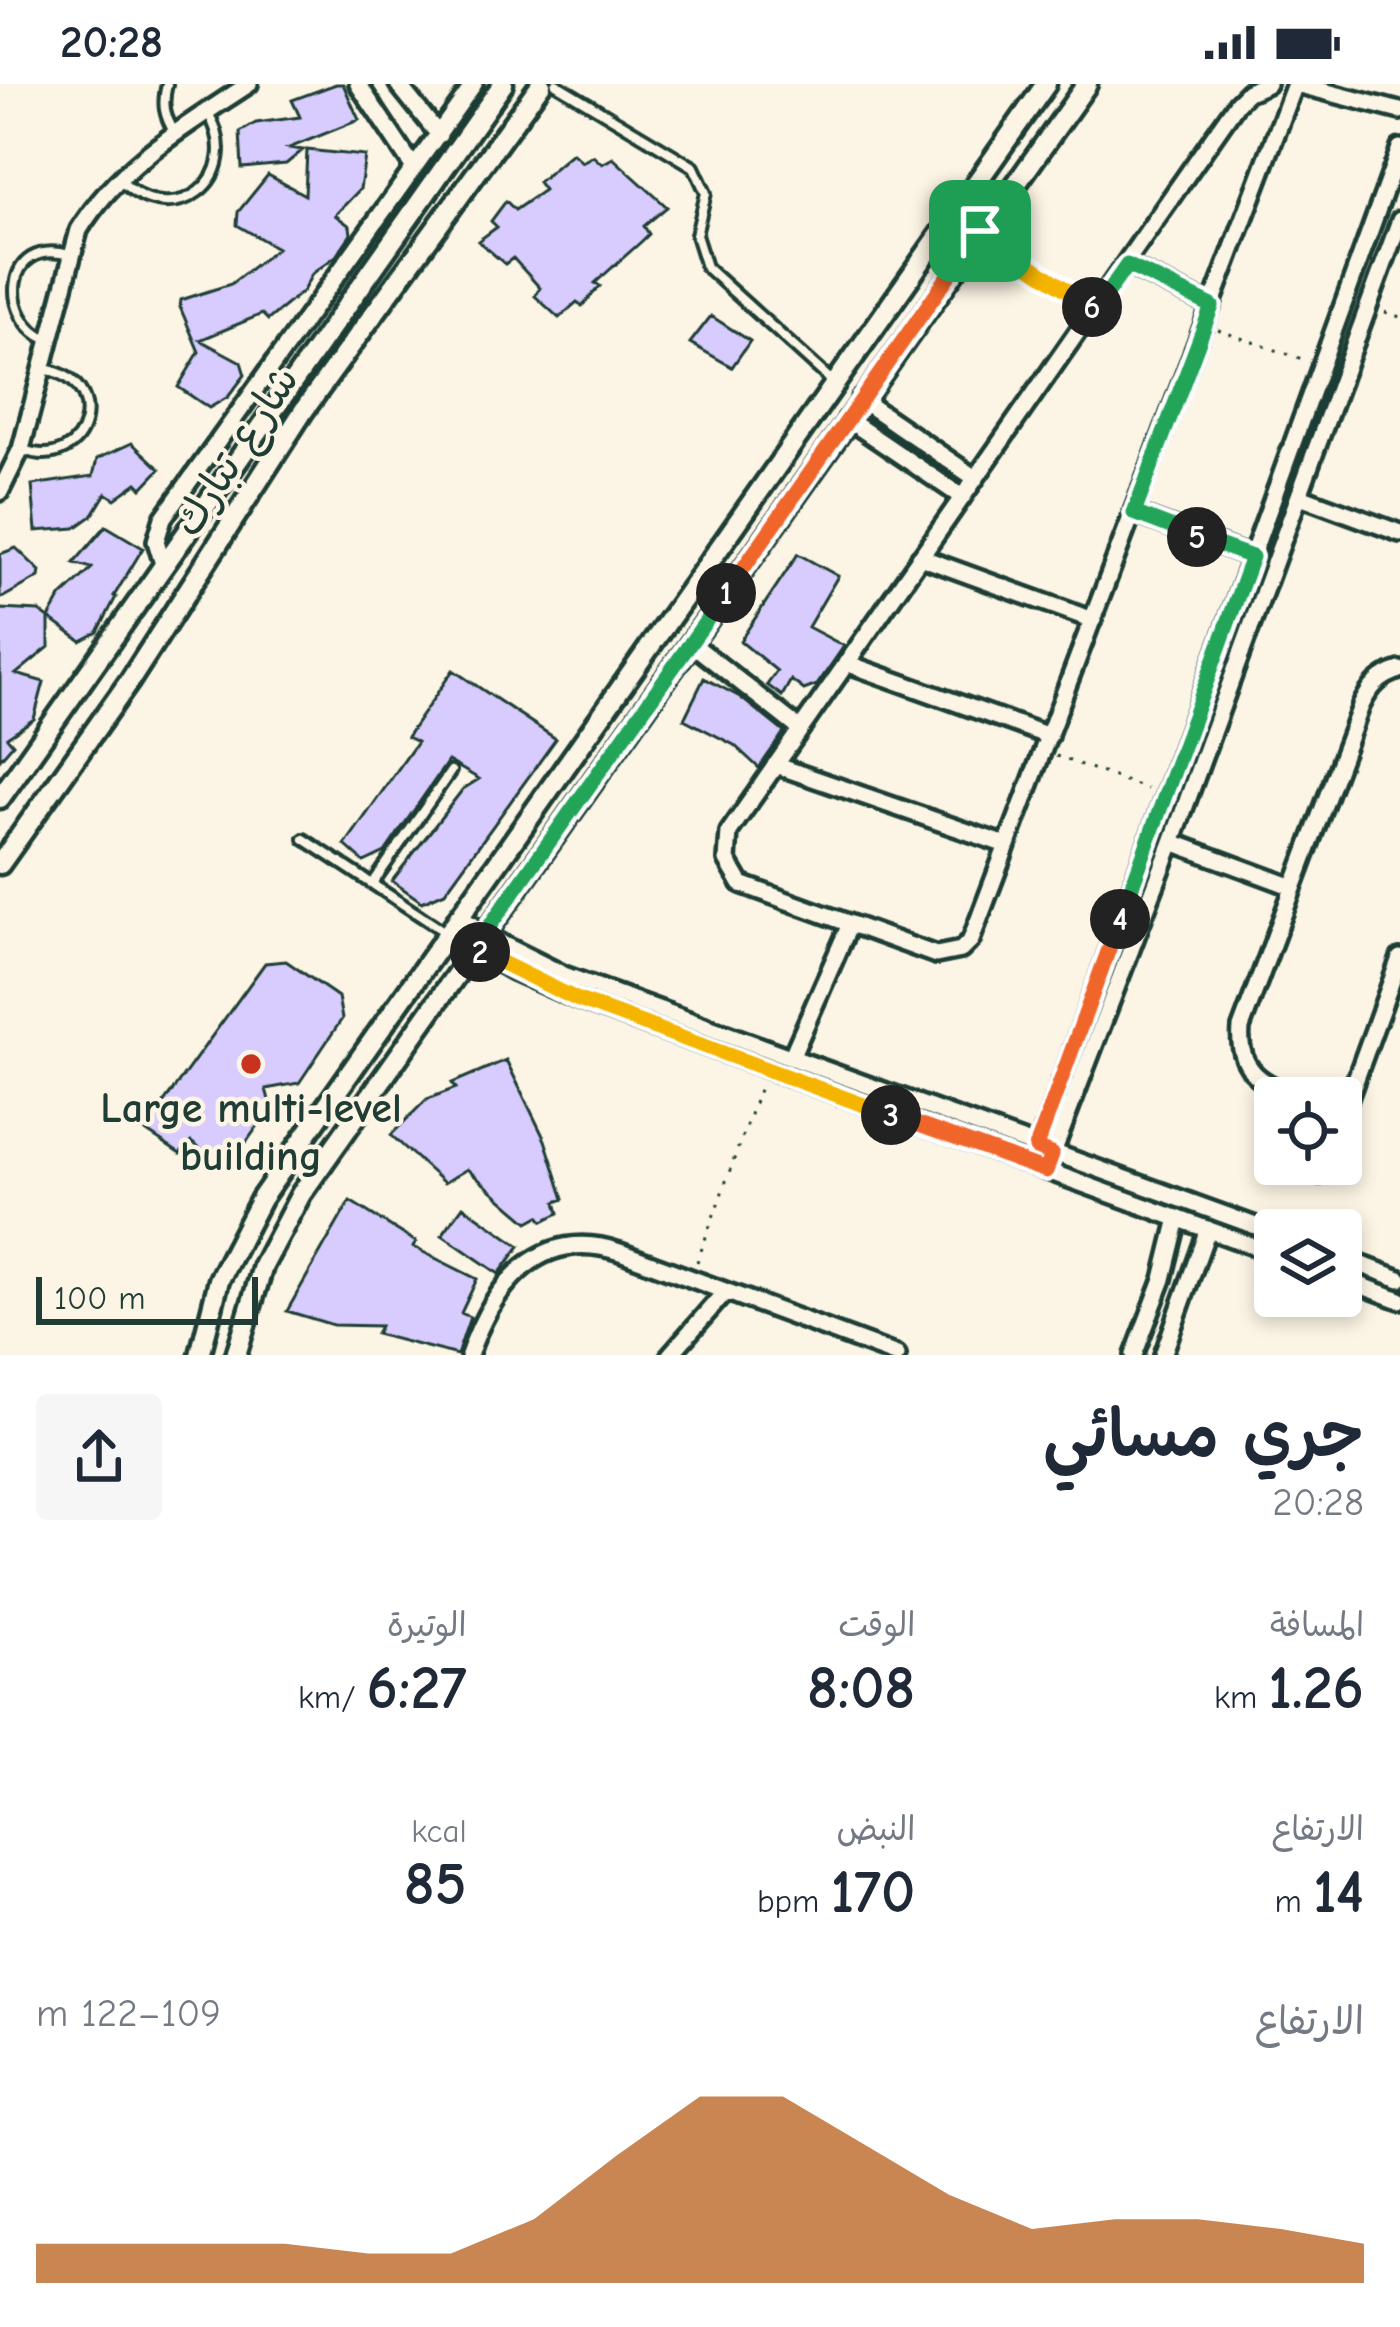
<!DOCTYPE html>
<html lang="ar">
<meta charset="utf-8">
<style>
:root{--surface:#fff;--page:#f6f6f7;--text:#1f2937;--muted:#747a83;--accent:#b45309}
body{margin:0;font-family:"Comic Neue","Playpen Sans Arabic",sans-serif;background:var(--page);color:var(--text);direction:rtl;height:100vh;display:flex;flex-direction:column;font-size:45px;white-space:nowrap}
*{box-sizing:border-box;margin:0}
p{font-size:39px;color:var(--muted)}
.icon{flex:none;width:66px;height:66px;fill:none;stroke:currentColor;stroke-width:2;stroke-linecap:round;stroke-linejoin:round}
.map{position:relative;height:1271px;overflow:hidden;direction:ltr}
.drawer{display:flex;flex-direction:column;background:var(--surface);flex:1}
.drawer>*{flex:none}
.fabs{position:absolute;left:1254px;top:993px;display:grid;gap:24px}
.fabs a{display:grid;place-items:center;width:108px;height:108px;border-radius:12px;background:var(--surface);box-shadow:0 6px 18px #0003;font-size:60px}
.scale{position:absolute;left:36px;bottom:30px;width:222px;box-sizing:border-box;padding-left:12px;border:6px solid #1f3d34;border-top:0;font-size:33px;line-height:42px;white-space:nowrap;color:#1f3d34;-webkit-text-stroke:9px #fcf5e5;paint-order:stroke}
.pin{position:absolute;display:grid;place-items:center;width:102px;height:102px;color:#fff;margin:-51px;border-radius:24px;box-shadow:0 6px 18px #0006}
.km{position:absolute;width:60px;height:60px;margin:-30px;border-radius:50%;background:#222;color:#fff;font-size:33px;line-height:60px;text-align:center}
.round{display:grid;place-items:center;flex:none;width:126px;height:126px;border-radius:12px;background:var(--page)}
.headline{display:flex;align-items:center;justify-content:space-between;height:204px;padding:0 36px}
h1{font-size:66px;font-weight:600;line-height:90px}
.figures{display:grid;grid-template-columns:repeat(3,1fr);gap:18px;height:204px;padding:12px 36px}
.figures div{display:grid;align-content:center}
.figures b{font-size:60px;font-weight:600}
.figures small{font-size:33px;font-weight:400}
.figures p{font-size:33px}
.chart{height:336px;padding:24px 36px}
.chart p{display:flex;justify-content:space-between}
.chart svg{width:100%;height:216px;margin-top:12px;fill:var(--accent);opacity:.7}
.status{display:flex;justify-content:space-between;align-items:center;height:84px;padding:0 60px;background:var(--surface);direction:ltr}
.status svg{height:33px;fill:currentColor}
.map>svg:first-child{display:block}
.building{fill:#d8ccfe;stroke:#1f3d34;stroke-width:3}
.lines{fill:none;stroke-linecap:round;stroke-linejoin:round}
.service-casing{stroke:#1f3d34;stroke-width:16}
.minor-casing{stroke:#1f3d34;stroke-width:24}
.tertiary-casing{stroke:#1f3d34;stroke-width:27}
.path{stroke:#1f3d34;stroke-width:3;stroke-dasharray:3 9;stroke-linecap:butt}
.service{stroke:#fcf5e5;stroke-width:8}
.minor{stroke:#fcf5e5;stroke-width:15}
.tertiary{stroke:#fcf5e5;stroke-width:18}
.split-1-casing{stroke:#fff;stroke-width:24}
.split-2-casing{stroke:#fff;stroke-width:24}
.split-3-casing{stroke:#fff;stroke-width:24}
.split-4-casing{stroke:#fff;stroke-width:24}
.split-5-casing{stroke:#fff;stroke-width:24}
.split-6-casing{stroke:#fff;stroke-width:24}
.split-7-casing{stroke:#fff;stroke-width:24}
.split-1{stroke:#f0652b;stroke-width:15}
.split-2{stroke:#22a559;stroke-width:15}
.split-3{stroke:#f5b400;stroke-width:15}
.split-4{stroke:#f0652b;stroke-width:15}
.split-5{stroke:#22a559;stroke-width:15}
.split-6{stroke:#22a559;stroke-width:15}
.split-7{stroke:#f5b400;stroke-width:15}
.poi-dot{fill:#c8321e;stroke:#fcf5e5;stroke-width:4.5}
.labels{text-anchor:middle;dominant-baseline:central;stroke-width:9;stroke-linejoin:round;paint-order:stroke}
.street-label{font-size:42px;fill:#1f3d34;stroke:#fcf5e5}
.poi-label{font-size:42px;font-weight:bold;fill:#1f3d34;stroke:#fcf5e5}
</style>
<div class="status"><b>20:28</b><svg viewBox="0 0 49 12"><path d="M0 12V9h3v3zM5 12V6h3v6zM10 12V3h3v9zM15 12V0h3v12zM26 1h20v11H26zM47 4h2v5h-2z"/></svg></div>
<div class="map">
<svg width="1400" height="1271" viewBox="0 0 1400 1271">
<rect width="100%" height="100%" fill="#fcf5e5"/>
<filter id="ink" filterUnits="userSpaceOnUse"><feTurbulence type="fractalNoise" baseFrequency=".00833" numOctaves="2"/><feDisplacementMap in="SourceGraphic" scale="24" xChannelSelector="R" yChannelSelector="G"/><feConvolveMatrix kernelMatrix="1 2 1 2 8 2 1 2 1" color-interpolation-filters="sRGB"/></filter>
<g filter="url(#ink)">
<!-- building -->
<path class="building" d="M336,0H343L359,36L289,64L303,66L286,80L242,84L240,48L256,39L300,33L292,16Z
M307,66L365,72L360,105L335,131L350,142L351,150L336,172L312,190L303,207L268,236L262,230L200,256L241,278L245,291L228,313L209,324L178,303L199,268L180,223L181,216L231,200L277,164L237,141L238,128L268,91L305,111Z
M572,69L582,78L593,72L602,80L613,74L667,123L644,142L649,150L642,157L595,199L600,202L582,222L577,218L559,234L535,212L540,204L513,174L505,180L478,157L497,143L491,137L506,117L515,126L544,106L538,98Z
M711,232L750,257L732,283L690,259Z
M132,359L160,385L142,404L137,399L115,415L106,409L92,432L75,444L36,447L32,401L93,392L97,375Z
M106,442L143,464L114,512L116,513L98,548L81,557L49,534L61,513L92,484L74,479Z
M16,464L40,487L39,493L0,515V470Z
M798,470L838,492L808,543L844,562L817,601L804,606L791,596L782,612L767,601L777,587L740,557Z
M0,525L39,527L49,534V563L16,590L44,598L34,635L7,653L13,660L0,675Z
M453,586L556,655L445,808L422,818L392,797L463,705L479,695L448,677L385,768L364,778L345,761L417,658L407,653Z
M704,594L740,613L784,648L759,684L734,661L684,635Z
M286,877L338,913L342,935L299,999L266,1005L271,1023L236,1073L216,1077L191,1058L180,1070L144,1046L265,879Z
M506,976L545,1056L564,1115L556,1118L559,1129L543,1137L539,1132L528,1138L467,1085L444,1099L391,1051L427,1015L456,1004L452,999Z
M350,1117L416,1158L413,1163L477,1195L461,1229L470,1233L457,1271L376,1250L380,1242L333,1241L287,1227Z
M463,1122L520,1162L499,1190L442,1151Z"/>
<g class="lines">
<!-- service casing -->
<g class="service-casing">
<path id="service" d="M167,0C162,20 164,32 175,49
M556,0L694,83L706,109L696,151L706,183L833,298
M120,96C173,151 247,94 208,29
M48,256C0,237 2,152 70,171
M23,366C91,390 115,294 42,285
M304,755L445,848
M373,799L451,687"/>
</g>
<!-- minor casing -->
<g class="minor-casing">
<path id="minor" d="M358,0L414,84
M398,0L439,51
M1267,0L1248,8L1237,19L729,748L727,776L741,800L936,871L961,866L971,856L1295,0
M1296,0L1400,27
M1127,181L1212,222
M860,315L975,394
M847,335L962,413
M0,408L21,365L79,146C119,80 186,42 249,0
M1300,412L1400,449
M1134,429L1252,473
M920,473L1093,536
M163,480L156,457L163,434L474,0
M691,559L800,645
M846,579L1049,652
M775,681L1006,761
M1172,758L1293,803
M458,832L504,861L564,891L1275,1149
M446,849L513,887L576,915L1275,1170
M791,974L850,840
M1301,1014C1264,1001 1237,988 1241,944L1361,622C1370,603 1380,592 1400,586
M1341,1036L1400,874
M1031,1081L1400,64
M1046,1087L1172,758L1400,136
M1320,1091L1324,1080
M1341,1173L1400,1195
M1341,1194L1400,1216
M469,1271C493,1201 540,1141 620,1168L897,1271
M670,1271L725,1208
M1134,1271L1163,1195L1178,1134
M1163,1271L1208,1145"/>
</g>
<!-- tertiary casing -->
<g class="tertiary-casing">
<path id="tertiary" d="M0,714L503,0
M0,780L129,598L304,326L541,0
M200,1271L219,1196L261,1115L1046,0
M236,1271L263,1182L301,1110L1087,0"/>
</g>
<!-- path -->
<path class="path" d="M996,158L1082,216
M1385,228L1400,233
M1218,246L1305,276
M1056,672L1147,705
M697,1178L761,1000"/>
<!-- service -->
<use href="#service" class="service"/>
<!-- minor -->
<use href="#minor" class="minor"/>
<!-- tertiary -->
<use href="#tertiary" class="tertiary"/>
</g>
</g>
<g class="lines" filter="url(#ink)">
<!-- split-1 casing -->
<g class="split-1-casing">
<path id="split-1" d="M726,509L980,147"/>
</g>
<!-- split-2 casing -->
<g class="split-2-casing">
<path id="split-2" d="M480,868L474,864L726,509"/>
</g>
<!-- split-3 casing -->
<g class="split-3-casing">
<path id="split-3" d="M480,868L576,915L891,1031"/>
</g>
<!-- split-4 casing -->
<g class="split-4-casing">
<path id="split-4" d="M891,1031L1046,1087L1052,1070L1036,1064L1120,835"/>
</g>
<!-- split-5 casing -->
<g class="split-5-casing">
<path id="split-5" d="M1120,835L1252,473L1197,453"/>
</g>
<!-- split-6 casing -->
<g class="split-6-casing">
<path id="split-6" d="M1092,223L1096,225L1127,181L1212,222L1134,429L1197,453"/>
</g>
<!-- split-7 casing -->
<g class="split-7-casing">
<path id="split-7" d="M980,147L1092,223"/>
</g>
<!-- split-1 -->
<use href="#split-1" class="split-1"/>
<!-- split-2 -->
<use href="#split-2" class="split-2"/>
<!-- split-3 -->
<use href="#split-3" class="split-3"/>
<!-- split-4 -->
<use href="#split-4" class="split-4"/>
<!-- split-5 -->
<use href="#split-5" class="split-5"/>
<!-- split-6 -->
<use href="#split-6" class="split-6"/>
<!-- split-7 -->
<use href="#split-7" class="split-7"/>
</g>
<!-- markers -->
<circle class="poi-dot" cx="251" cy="980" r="12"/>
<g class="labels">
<!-- street labels -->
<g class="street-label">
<text transform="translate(236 367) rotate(-57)">شارع تبارك</text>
</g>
<!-- poi labels -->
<g class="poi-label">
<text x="251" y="1024">Large multi-level<tspan x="251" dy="48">building</tspan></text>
</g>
</g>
</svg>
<div class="fabs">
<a><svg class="icon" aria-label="locate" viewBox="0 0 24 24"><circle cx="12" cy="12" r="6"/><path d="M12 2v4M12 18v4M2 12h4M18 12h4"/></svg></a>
<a><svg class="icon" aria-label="layers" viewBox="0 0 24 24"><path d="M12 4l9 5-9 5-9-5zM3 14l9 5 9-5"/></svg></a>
</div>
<div class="scale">100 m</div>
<div class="pin" style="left:980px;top:147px;background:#1e9e55"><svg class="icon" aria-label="arrive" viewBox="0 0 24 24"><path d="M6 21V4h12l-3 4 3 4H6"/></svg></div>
<b class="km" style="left:726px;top:509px">1</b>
<b class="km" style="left:480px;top:868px">2</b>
<b class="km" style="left:891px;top:1031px">3</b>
<b class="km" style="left:1120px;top:835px">4</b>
<b class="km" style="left:1197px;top:453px">5</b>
<b class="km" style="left:1092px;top:223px">6</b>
</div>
<section class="drawer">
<div class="headline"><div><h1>جري مسائي</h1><p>20:28</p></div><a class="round"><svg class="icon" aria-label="share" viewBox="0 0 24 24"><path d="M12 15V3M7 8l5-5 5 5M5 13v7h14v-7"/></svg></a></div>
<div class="figures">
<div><p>المسافة</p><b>1.26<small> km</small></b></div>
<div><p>الوقت</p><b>8:08</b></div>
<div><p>الوتيرة</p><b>6:27<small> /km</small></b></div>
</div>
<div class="figures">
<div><p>الارتفاع</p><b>14<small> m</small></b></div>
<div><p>النبض</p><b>170<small> bpm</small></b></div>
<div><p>kcal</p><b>85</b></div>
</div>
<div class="chart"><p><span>الارتفاع</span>109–122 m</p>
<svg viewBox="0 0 160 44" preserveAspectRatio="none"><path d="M0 44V36L10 36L20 36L30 36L40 38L50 38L60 31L70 18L80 6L90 6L100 16L110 26L120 33L130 31L140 31L150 33L160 36V44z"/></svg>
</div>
</section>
